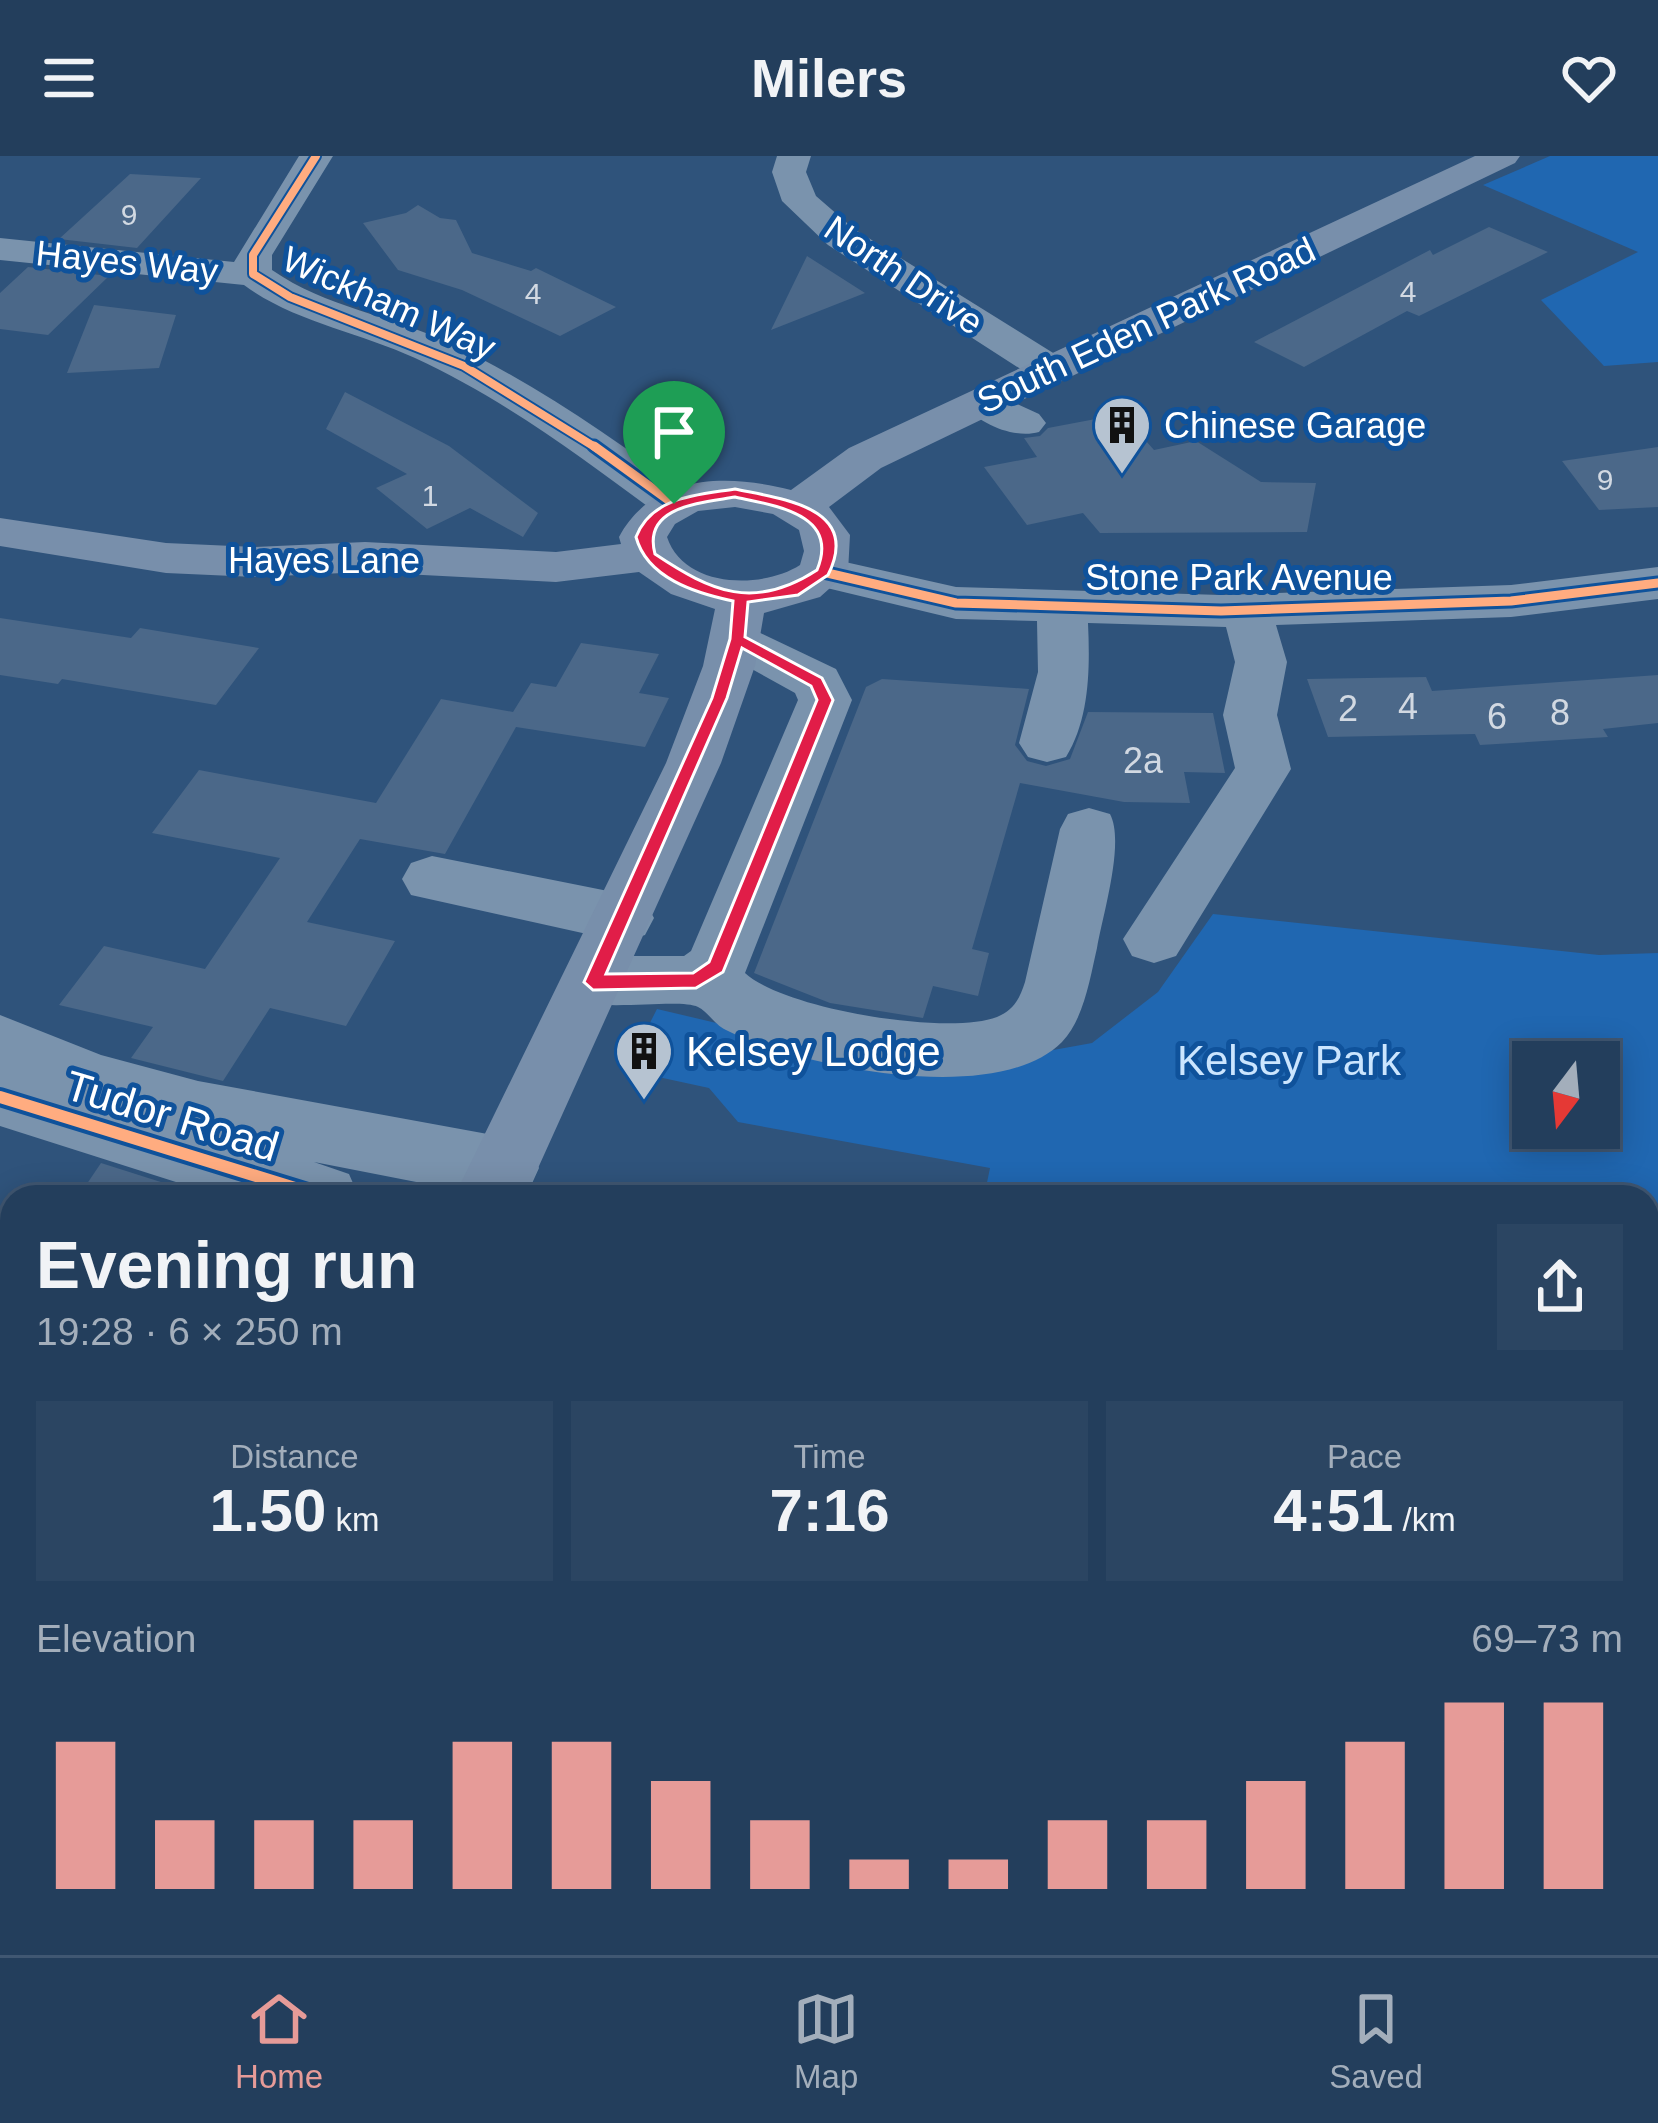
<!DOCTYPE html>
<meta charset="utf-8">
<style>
:root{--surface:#233e5c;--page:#2b4562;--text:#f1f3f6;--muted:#a3aebb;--line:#405772;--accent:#e69b98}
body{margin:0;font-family:Helvetica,sans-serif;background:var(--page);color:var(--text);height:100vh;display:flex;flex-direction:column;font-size:45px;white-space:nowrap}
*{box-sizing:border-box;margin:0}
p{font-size:39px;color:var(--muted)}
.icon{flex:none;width:66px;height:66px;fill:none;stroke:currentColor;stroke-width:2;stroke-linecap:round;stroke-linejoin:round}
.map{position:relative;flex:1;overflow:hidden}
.panel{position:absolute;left:0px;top:1029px;width:1659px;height:771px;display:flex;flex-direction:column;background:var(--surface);border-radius:36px 36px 0 0;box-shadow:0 6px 30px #0003,0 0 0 3px var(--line)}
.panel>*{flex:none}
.needle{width:78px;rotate:196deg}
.controls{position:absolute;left:1512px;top:885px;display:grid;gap:24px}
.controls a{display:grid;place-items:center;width:108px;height:108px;border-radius:0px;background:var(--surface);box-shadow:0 6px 30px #0003,0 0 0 3px var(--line);font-size:60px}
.pin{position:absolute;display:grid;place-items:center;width:102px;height:102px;color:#fff;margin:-123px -51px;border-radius:50% 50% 50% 0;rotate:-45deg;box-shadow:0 0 12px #0007}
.pin .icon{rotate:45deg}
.round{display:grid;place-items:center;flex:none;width:126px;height:126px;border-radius:0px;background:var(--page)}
.headline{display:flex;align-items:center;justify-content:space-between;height:204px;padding:0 36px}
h1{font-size:66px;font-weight:800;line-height:90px}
.metrics{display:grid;grid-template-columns:repeat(3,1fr);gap:18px;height:204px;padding:12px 36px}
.metrics div{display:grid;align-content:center;border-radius:0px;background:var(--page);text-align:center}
.metrics b{font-size:60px;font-weight:800}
.metrics small{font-size:33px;font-weight:400}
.metrics p{font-size:33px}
.chart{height:336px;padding:24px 36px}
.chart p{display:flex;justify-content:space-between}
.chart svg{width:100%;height:216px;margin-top:12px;stroke:var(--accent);stroke-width:6}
header{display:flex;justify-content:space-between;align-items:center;height:156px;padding:0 36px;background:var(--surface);font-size:54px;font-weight:800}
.dock{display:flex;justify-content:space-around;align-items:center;height:168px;border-top:3px solid var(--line);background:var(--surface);font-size:33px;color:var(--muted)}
.dock a{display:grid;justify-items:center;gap:6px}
.dock .current{color:var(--accent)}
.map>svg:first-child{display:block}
.green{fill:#2067b1;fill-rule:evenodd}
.building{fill:#4b6889}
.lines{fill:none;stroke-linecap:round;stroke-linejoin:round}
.minor{fill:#7a93ad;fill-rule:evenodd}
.major{fill:#788fab;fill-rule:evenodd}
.cycleway-far2-casing{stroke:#0f529b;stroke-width:12}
.cycleway-far1-casing{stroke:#0f529b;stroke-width:15}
.cycleway-casing{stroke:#0f529b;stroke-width:20}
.cycleway-far2{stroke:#ffac80;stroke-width:8}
.cycleway-far1{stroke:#ffac80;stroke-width:9}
.cycleway{stroke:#ffac80;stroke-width:12}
.route{fill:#e11d48;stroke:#fff;stroke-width:3;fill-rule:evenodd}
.labels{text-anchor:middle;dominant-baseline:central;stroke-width:10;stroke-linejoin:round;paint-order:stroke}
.far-number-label{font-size:30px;fill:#d2d9e2}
.far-street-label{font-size:36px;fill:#fff;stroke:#0f529b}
.far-poi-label{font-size:36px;fill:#fff;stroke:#0f529b;text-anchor:start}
.number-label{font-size:36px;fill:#d2d9e2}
.poi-label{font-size:42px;fill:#fff;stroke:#0f529b;text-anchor:start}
.park-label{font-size:42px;fill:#cbe5fe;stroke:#0f529b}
.street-label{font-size:42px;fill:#fff;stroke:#0f529b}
</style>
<header><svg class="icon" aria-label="menu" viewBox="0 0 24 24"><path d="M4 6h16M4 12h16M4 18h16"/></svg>Milers<svg class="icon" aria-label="heart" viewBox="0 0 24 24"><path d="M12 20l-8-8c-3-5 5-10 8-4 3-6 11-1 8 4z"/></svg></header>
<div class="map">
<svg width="1658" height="1799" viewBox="0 0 1658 1799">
<rect width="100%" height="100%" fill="#2f537b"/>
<!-- green -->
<path class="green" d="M1550,0H1658V206L1604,210L1541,144L1638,96L1483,29Z
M1213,758L1599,799L1658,797V1799H803L806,1788H1647V1041H984L990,1012L738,966L709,932L626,914L657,853L904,911L966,910L1092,887L1158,836ZM1533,906H1599V972H1533Z
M155,1788H441L474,1799H149Z"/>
<!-- building -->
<path class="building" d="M130,18L201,22L137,92L59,83Z
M418,49L440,62L456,64L472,97L531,115L536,112L616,151L560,180L462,134L398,114L363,67L406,57Z
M1489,71L1548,96L1419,160L1407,155L1304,211L1254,186L1430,94L1433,99Z
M807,100L865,137L771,174Z
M28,111L109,120L48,179L0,173V137Z
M94,149L176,159L159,212L67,217Z
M345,236L449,290L538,357L523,381L470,352L427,373L376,332L407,318L326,273Z
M1122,258L1154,294L1196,285L1261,326L1316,327L1307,376L1100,377L1083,357L1027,369L984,311L1037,301L1024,282L1040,280L1048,272Z
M1658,291V351L1599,354L1562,305Z
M0,462L131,482L140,472L259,492L216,549L62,523L58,528L0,519Z
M581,487L659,498L639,537L669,542L645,591L516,571L445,698L360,683L307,766L395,785L346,870L270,852L223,925L131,902L153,871L59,849L104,790L205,813L280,702L152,677L199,614L376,647L441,543L513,556L531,527L556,531Z
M1658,519V567L1603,573L1608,581L1480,589L1475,578L1328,581L1307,523L1426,521L1432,535Z
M882,523L1029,533L1015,589L1027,605L1046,610L1070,603L1088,556L1213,557L1225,617L1184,616L1190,647L1124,646L1020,627L972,793L989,797L978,840L933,830L923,862L830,847L754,817L866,531Z
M101,1007L208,1041H78Z"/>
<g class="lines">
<!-- minor -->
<path class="minor" d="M299,0H333L272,99V114C325,151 392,160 450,187C536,228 614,283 690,338L697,348L690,358L674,362L658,358C581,301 502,242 415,202C359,176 294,166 244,129L0,104V82L234,106Z
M777,0H811L806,16L816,40L854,73L1066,205L1072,214L1066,223L1051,227L1036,223L828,89L782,45L772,16Z
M984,233L1039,258L1046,267L1039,276C1014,283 978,268 962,246L969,237Z
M823,401L956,431L1221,439L1511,429L1658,411V443L1511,461L1276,469L1287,506L1277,559L1291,613L1176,800L1154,807L1132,800L1123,783L1235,612L1223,559L1235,506L1226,471L1088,467C1090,511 1090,562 1066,601L1047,606L1028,601L1019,587L1038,516L1037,465L956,463L806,427L798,416L806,405Z
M737,466L836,513L852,544L745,817C784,853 947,880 997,861C1014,854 1020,842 1025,826L1060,673L1068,658L1089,652L1110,658C1125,686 1103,758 1097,792C1090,822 1084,863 1062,886C996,952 801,911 726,874C715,869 708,856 698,851C679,842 606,856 571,844L561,826L571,808L593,800H684L691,795L798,544L795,537L719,495L711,483L719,471Z
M432,700L623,738L645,745L654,762L645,779L623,786L411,739L402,723L411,707Z
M0,859L101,899L198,925L504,981L529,990L539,1012L529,1034L493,1041L314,1006L349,1018L359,1041H223L0,970Z
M547,1788H700L705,1799H552Z
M789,1788H924L919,1799H784Z"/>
<!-- major -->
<path class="major" d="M1475,0H1520L1515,7L881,312L829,351L850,379L848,416L820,441L764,457L755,510L721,607L525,1041H454L666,607L703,510L715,453L671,438L639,416L556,426L365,416L255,421L166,417L0,390V362L166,387L255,391L365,386L556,396L621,388L619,381C653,317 729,318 791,334L849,292ZM735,351L773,358L799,374L804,395L800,409C763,433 684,433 667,381L675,368L698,355Z
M12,1783V1788H110L105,1799H5Z"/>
<!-- cycleway-far2 casing -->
<g class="cycleway-far2-casing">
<path id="cycleway-far2" d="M316,0L253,99V118L290,141L464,210L598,293"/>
</g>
<!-- cycleway-far1 casing -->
<g class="cycleway-far1-casing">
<path id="cycleway-far1" d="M594,290L674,348
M823,416L956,447L1221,455L1511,445L1658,427"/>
</g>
<!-- cycleway casing -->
<g class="cycleway-casing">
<path id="cycleway" d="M0,941L324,1041"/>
</g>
<!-- cycleway-far2 -->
<use href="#cycleway-far2" class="cycleway-far2"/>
<!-- cycleway-far1 -->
<use href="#cycleway-far1" class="cycleway-far1"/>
<!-- cycleway -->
<use href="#cycleway" class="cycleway"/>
</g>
<!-- route -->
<path class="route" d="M735,333C782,343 862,351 828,419L798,439L748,446L745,481L822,522L833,544L723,816L696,832L593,834L584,826L712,542L730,483L733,445C695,437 647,422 636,381C652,340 698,339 735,333ZM735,341C776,350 840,358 817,414C754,455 712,436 655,398C642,350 701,347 735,341ZM742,492L811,530L817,544L709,806L693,817L606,818L727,542Z"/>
<!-- icons -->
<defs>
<g id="building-pin" transform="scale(3)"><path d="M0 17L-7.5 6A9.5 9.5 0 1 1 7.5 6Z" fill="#b6c3d1" stroke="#0f529b"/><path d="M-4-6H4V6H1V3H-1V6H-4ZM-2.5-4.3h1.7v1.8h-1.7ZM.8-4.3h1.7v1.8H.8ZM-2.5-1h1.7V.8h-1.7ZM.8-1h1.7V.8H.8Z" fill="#111"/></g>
</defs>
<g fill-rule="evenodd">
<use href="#building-pin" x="1122" y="269"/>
<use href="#building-pin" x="644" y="895"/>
</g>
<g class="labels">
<!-- far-number labels -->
<g class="far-number-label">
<text x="129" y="58">9</text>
<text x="1408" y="135">4</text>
<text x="533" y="137">4</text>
<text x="1605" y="323">9</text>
<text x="430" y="339">1</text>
</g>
<!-- far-street labels -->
<g class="far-street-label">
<text transform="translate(127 106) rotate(6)">Hayes Way</text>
<text transform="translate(904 119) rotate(34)">North Drive</text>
<text transform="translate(389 147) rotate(24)">Wickham Way</text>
<text transform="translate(1146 169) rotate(-25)">South Eden Park Road</text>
<text x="324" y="404">Hayes Lane</text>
<text x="1239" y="421">Stone Park Avenue</text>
</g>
<!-- far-poi labels -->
<g class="far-poi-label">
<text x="1164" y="269">Chinese Garage</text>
</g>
<!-- number labels -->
<g class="number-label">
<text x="1408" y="550">4</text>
<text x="1348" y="552">2</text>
<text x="1560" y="556">8</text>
<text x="1497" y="560">6</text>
<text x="1143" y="604">2a</text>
</g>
<!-- poi labels -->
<g class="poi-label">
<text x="686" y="895">Kelsey Lodge</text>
</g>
<!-- park labels -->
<g class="park-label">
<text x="1289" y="904">Kelsey Park</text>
</g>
<!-- street labels -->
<g class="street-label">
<text transform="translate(172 960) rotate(17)">Tudor Road</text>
</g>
</g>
</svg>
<div class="controls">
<a><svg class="needle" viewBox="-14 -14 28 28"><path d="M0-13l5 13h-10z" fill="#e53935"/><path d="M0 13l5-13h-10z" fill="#a3aebb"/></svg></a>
</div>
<div class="pin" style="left:674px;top:348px;background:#1e9e55"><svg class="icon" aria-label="arrive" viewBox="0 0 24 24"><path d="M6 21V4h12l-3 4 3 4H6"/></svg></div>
<section class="panel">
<div class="headline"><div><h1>Evening run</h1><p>19:28 · 6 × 250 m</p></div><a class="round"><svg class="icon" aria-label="share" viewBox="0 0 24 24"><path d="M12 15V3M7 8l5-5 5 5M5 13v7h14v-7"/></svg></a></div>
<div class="metrics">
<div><p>Distance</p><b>1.50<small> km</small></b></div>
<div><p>Time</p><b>7:16</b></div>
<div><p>Pace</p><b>4:51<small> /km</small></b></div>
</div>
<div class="chart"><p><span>Elevation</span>69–73 m</p>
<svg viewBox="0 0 160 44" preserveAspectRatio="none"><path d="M5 44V14M15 44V30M25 44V30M35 44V30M45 44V14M55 44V14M65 44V22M75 44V30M85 44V38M95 44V38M105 44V30M115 44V30M125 44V22M135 44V14M145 44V6M155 44V6"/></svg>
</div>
</section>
</div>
<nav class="dock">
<a class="current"><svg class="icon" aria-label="home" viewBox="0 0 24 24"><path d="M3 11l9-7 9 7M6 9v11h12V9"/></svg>Home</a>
<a><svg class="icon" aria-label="map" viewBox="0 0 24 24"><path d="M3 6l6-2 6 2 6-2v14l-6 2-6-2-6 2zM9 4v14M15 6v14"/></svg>Map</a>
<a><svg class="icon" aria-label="saved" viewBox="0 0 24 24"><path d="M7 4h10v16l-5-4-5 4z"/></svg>Saved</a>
</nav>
